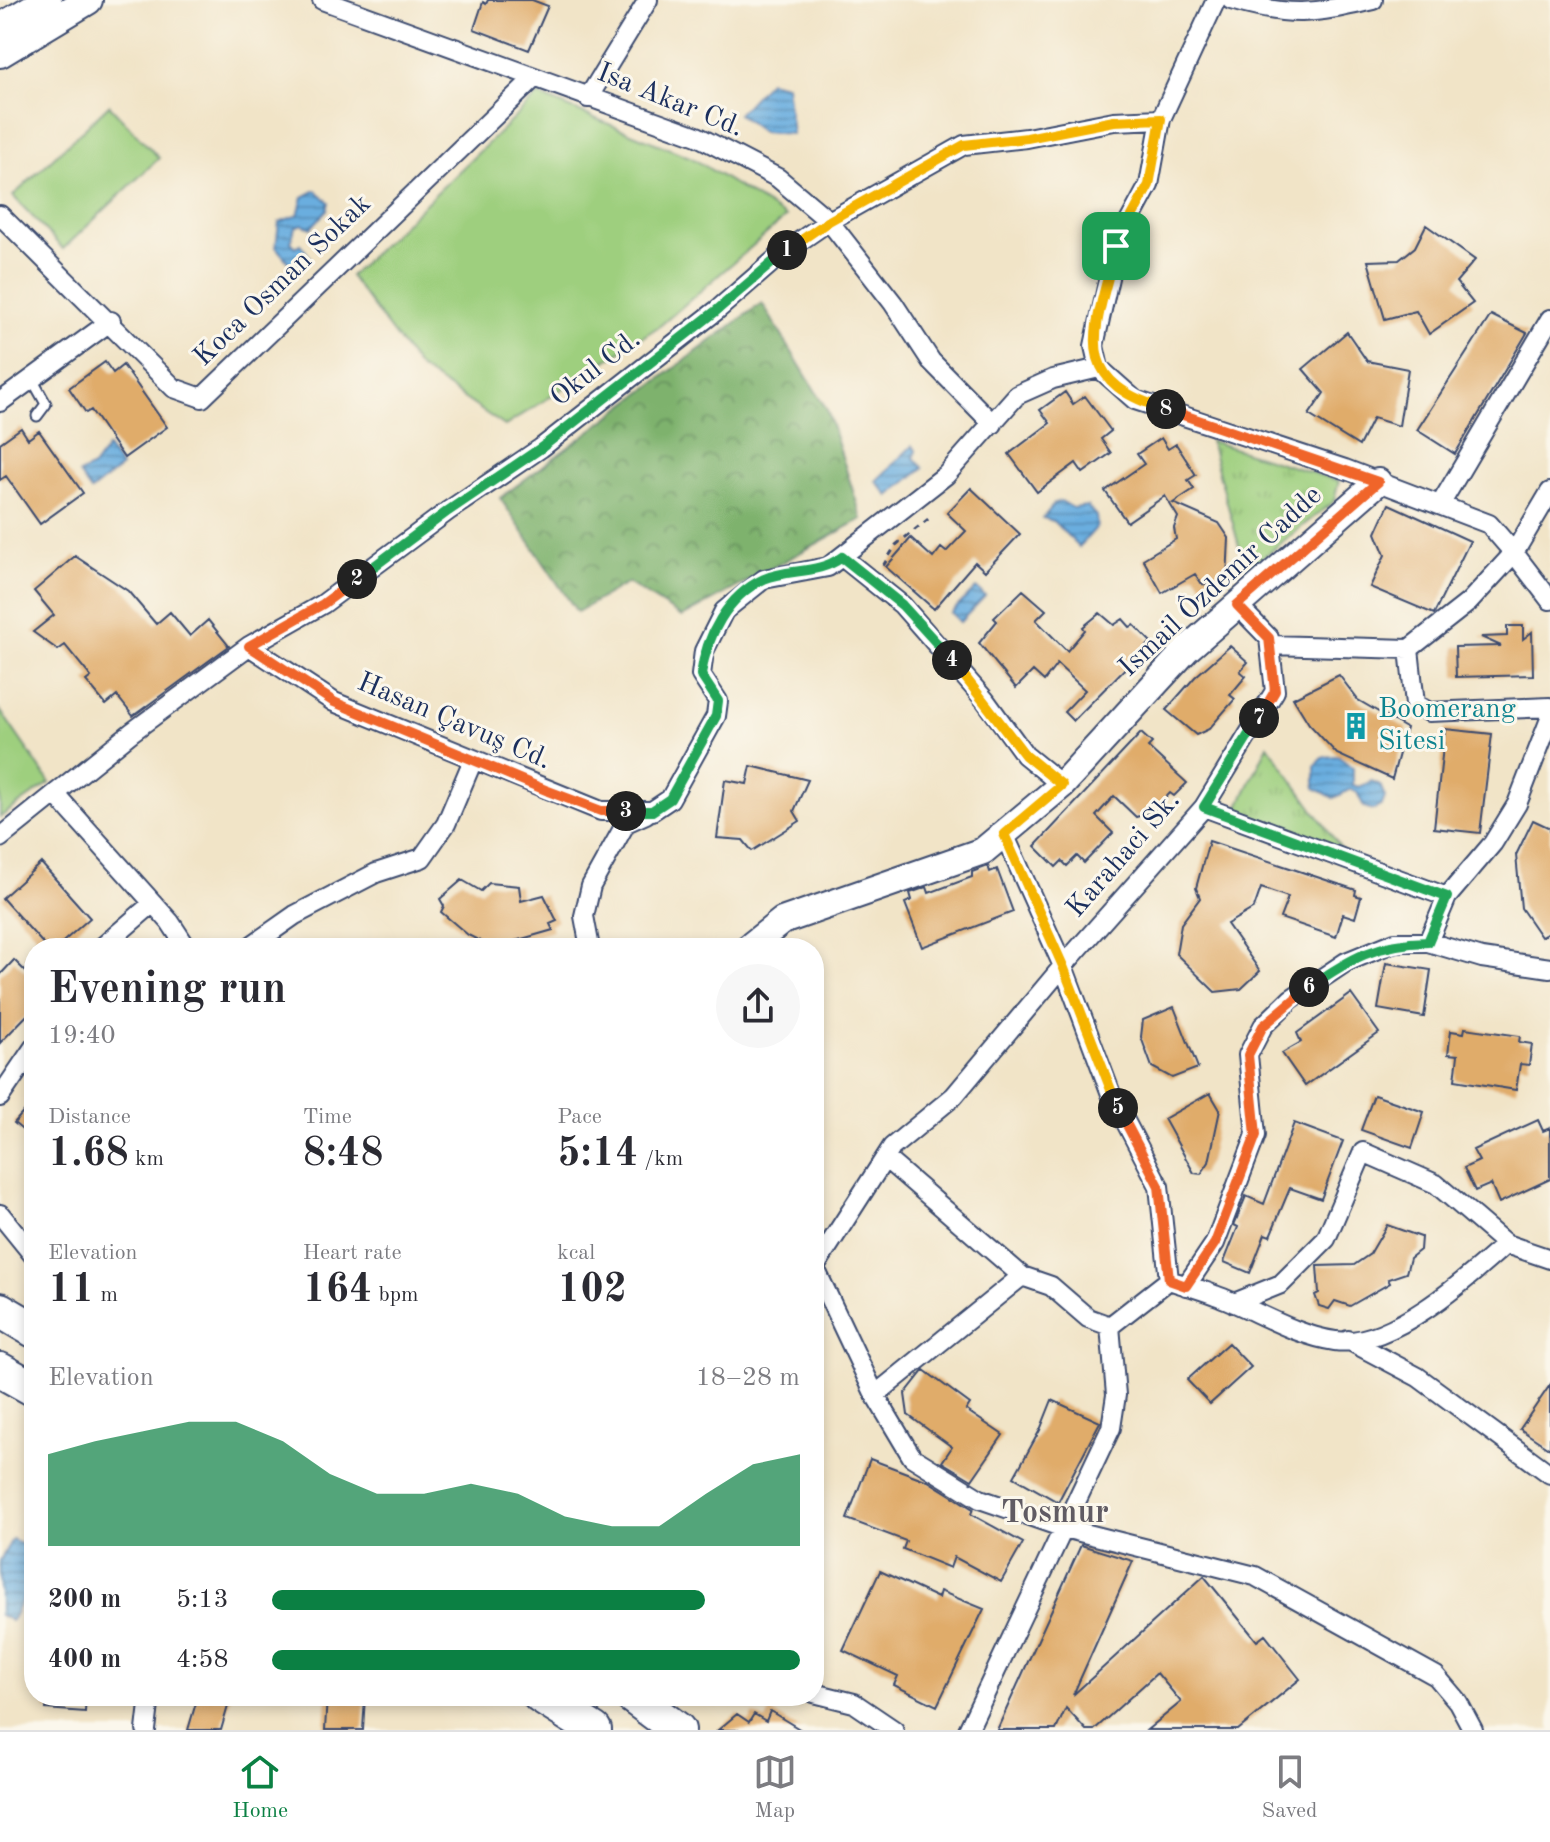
<!DOCTYPE html>
<meta charset="utf-8">
<style>
:root{--surface:#fff;--page:#f7f7f7;--text:#2b2b33;--muted:#7c7c81;--line:#e1e1e2;--accent:#0b8043}
body{margin:0;font-family:"Old Standard TT",serif;background:var(--page);color:var(--text);height:100vh;display:flex;flex-direction:column;font-size:30px;white-space:nowrap}
*{box-sizing:border-box;margin:0}
p{font-size:26px;color:var(--muted)}
.icon{flex:none;width:44px;height:44px;fill:none;stroke:currentColor;stroke-width:2;stroke-linecap:round;stroke-linejoin:round}
.map{position:relative;flex:1;overflow:hidden}
.drawer{position:absolute;left:24px;top:938px;width:800px;height:768px;display:flex;flex-direction:column;background:var(--surface);border-radius:32px;box-shadow:0 4px 12px #0003}
.drawer>*{flex:none}
.pin{position:absolute;display:grid;place-items:center;width:68px;height:68px;color:#fff;margin:-34px;border-radius:16px;box-shadow:0 4px 12px #0006}
.km{position:absolute;width:40px;height:40px;margin:-20px;border-radius:50%;background:#222;color:#fff;font-size:22px;line-height:40px;text-align:center}
.round{display:grid;place-items:center;flex:none;width:84px;height:84px;border-radius:42px;background:var(--page)}
.summary{display:flex;align-items:center;justify-content:space-between;height:136px;padding:0 24px}
h1{font-size:44px;font-weight:600;line-height:60px}
.metrics{display:grid;grid-template-columns:repeat(3,1fr);gap:12px;height:136px;padding:8px 24px}
.metrics div{display:grid;align-content:center}
.metrics b{font-size:40px;font-weight:600}
.metrics small{font-size:22px;font-weight:400}
.metrics p{font-size:22px}
.chart{height:224px;padding:16px 24px}
.chart p{display:flex;justify-content:space-between}
.chart svg{width:100%;height:144px;margin-top:8px;fill:var(--accent);opacity:.7}
ul{padding:0 24px;list-style:none;font-size:26px}
li{display:grid;grid-template-columns:128px 96px 1fr;align-items:center;height:60px}
li i{height:20px;border-radius:10px;background:var(--accent)}
.menu{display:flex;justify-content:space-around;align-items:center;height:112px;border-top:2px solid var(--line);background:var(--surface);font-size:22px;color:var(--muted)}
.menu a{display:grid;justify-items:center;gap:4px}
.menu .active{color:var(--accent)}
.map>svg:first-child{display:block}
.grass{fill:#9ecf7e;stroke:#5c7f6e;stroke-width:2}
.forest{fill:url(#forest-crowns);stroke:#4c7066;stroke-width:2}
.park{fill:url(#park-tufts);stroke:#5c7f6e;stroke-width:2}
.water{fill:url(#water-rules);stroke:#426e9e;stroke-width:2}
.building{fill:#e0ac6b}
.lines{fill:none;stroke-linecap:round;stroke-linejoin:round}
.lane-casing{stroke:#3b4a6e;stroke-width:13}
.street-casing{stroke:#3b4a6e;stroke-width:22}
.secondary-casing{stroke:#3b4a6e;stroke-width:30}
.primary-casing{stroke:#3b4a6e;stroke-width:32}
.highway-casing{stroke:#3b4a6e;stroke-width:38}
.path{stroke:#3b4a6e;stroke-width:3;stroke-dasharray:6 6;stroke-linecap:butt}
.lane{stroke:#fff;stroke-width:9}
.street{stroke:#fff;stroke-width:18}
.secondary{stroke:#fff;stroke-width:26}
.primary{stroke:#fff;stroke-width:28}
.highway{stroke:#fff;stroke-width:34}
.split-1-casing{stroke:#fff;stroke-width:16}
.split-2-casing{stroke:#fff;stroke-width:16}
.split-3-casing{stroke:#fff;stroke-width:16}
.split-4-casing{stroke:#fff;stroke-width:16}
.split-5-casing{stroke:#fff;stroke-width:16}
.split-6-casing{stroke:#fff;stroke-width:16}
.split-7-casing{stroke:#fff;stroke-width:16}
.split-8-casing{stroke:#fff;stroke-width:16}
.split-9-casing{stroke:#fff;stroke-width:16}
.split-1{stroke:#f5b400;stroke-width:10}
.split-2{stroke:#22a559;stroke-width:10}
.split-3{stroke:#f0652b;stroke-width:10}
.split-4{stroke:#22a559;stroke-width:10}
.split-5{stroke:#f5b400;stroke-width:10}
.split-6{stroke:#f0652b;stroke-width:10}
.split-7{stroke:#22a559;stroke-width:10}
.split-8{stroke:#f0652b;stroke-width:10}
.split-9{stroke:#f5b400;stroke-width:10}
.labels{text-anchor:middle;dominant-baseline:central;stroke-width:6;stroke-linejoin:round;paint-order:stroke}
.street-label{font-size:28px;fill:#1b2f5e;stroke:#fbf7ec}
.culture-label{font-size:28px;fill:#0d838f;stroke:#fbf7ec;text-anchor:start}
.quarter-label{font-size:32px;font-weight:bold;fill:#605b63;stroke:#fbf7ec}
</style>
<div class="map">
<svg width="1550" height="1730" viewBox="0 0 1550 1730">
<defs>
<pattern id="forest-crowns" width="20" height="18" patternUnits="userSpaceOnUse" patternTransform="scale(2)"><rect width="20" height="18" fill="#7eb26d"/><path d="M2 6a3 3 0 1 1 6 0M12 15a3 3 0 1 1 6 0" fill="none" stroke="#66915d"/></pattern>
<pattern id="park-tufts" width="24" height="20" patternUnits="userSpaceOnUse" patternTransform="scale(2)"><rect width="24" height="20" fill="#9ecf7e"/><path d="M3 7l-1-3M5 7V3M7 7l1-3M15 17l-1-3M17 17v-4M19 17l1-3" fill="none" stroke="#88b26f"/></pattern>
<pattern id="water-rules" width="6" height="5" patternUnits="userSpaceOnUse" patternTransform="scale(2)"><rect width="6" height="5" fill="#6aaedf"/><path d="M0 2.5h6" fill="none" stroke="#568eb8"/></pattern>
</defs>
<rect width="100%" height="100%" fill="#fbf7ec"/>
<filter id="ink" filterUnits="userSpaceOnUse"><feTurbulence type="fractalNoise" baseFrequency=".0125" numOctaves="2"/><feDisplacementMap in="SourceGraphic" scale="16" xChannelSelector="R" yChannelSelector="G"/><feConvolveMatrix kernelMatrix="1 2 1 2 8 2 1 2 1" color-interpolation-filters="sRGB"/></filter>
<filter id="wash" filterUnits="userSpaceOnUse"><feTurbulence type="fractalNoise" baseFrequency=".006" numOctaves="4" result="noise"/><feDisplacementMap in="SourceGraphic" scale="32" xChannelSelector="R" yChannelSelector="G"/><feGaussianBlur stdDeviation="1.8" result="paint"/><feColorMatrix in="noise" values="0 0 0 0 0 0 0 0 0 0 0 0 0 0 0 0 0 1.4 0 .05"/><feComposite in="paint" operator="in"/></filter>
<g filter="url(#wash)">
<rect width="100%" height="100%" fill="#f1e4c7"/>
<!-- grass -->
<path class="grass" d="M538,95L692,158L786,217L661,325L505,426L419,368L350,276Z
M109,105L159,158L63,249L13,196Z
M0,710L50,783L0,817Z"/>
<!-- forest -->
<path class="forest" d="M762,303L827,410L862,519L682,617L628,583L577,612L500,498Z"/>
<!-- park -->
<path class="park" d="M1210,441L1339,481L1334,501L1246,571Z
M1268,745L1342,850L1237,810Z"/>
<!-- water -->
<path class="water" d="M769,81L786,85L792,134L762,132L738,114Z
M316,190L329,202L327,210L311,228L302,224L295,227L291,242L296,247L300,244L310,257L295,270L276,247L279,222L298,215L303,197Z
M912,446L916,450L914,458L923,468L889,496L876,481Z
M107,448L121,467L91,491L79,474L93,467Z
M1061,501L1073,508L1087,506L1096,516L1097,527L1079,547L1053,521L1043,518L1055,503Z
M976,588L985,596L960,622L951,613Z
M1338,756L1353,768V785L1359,787L1372,781L1380,785L1385,797L1382,805L1373,810L1364,807L1357,792L1351,789L1334,798L1315,788V766L1324,757Z
M12,1539L34,1550V1577L11,1621L0,1615V1561Z"/>
<g id="blocks">
<!-- building -->
<path class="building" d="M488,0H532L548,6L529,50L474,29L483,2L486,4Z
M1426,225L1475,260L1456,282L1473,303L1429,334L1416,311L1385,319L1368,261L1399,260L1415,247Z
M1491,315L1527,333L1455,454L1417,430Z
M1347,332L1367,361L1408,369L1399,426L1373,418L1359,446L1309,415L1324,393L1303,369Z
M105,362L113,373L123,365L167,427L124,458L91,410L86,413L69,388Z
M1065,392L1073,404L1085,396L1111,431L1101,439L1111,453L1083,473L1076,463L1037,492L1009,454L1050,423L1040,410Z
M21,428L28,439L39,431L83,493L40,524L6,476L0,480V443Z
M1161,438L1168,449L1176,444L1196,475L1188,480L1194,489L1173,503L1219,523L1229,538L1227,579L1216,586L1202,584L1195,574L1162,593L1143,559L1176,539L1174,528L1178,517L1165,496L1127,522L1105,491L1144,464L1137,454Z
M971,488L1020,534L985,571L975,562L934,609L886,567L911,538L933,558L941,548L946,552L966,531L947,513Z
M1389,504L1470,541L1434,614L1370,587L1385,555L1376,533Z
M75,556L128,591L156,624L170,612L190,636L208,620L229,646L133,716L117,696L106,705L86,681L91,677L65,645L58,650L33,632L54,615L34,591Z
M1023,590L1046,610L1036,620L1067,651L1085,630L1083,627L1100,613L1114,625L1123,619L1130,627L1134,625L1151,642L1073,721L1064,712L1085,690L1057,664L1044,681L1033,671L1016,688L979,643L997,621L994,618Z
M1507,626H1523V639L1532,632L1533,675L1456,677L1455,647L1501,646L1481,637L1507,636Z
M1230,646L1248,662L1240,671L1246,676L1230,695L1235,699L1209,729L1196,735L1166,710L1195,677Z
M1339,675L1358,700L1406,728L1392,779L1337,754L1309,724L1293,698Z
M1445,729L1492,734L1480,833L1434,828Z
M1141,733L1152,743L1148,747L1187,783L1174,796L1170,793L1152,812L1136,817L1114,796L1096,816L1113,833L1084,863L1077,856L1067,866L1062,861L1056,867L1035,846Z
M751,766L808,780L794,811L800,821L752,851L743,840L717,838L725,780L747,784Z
M1533,820L1550,828V932L1541,937L1521,908L1516,855Z
M1209,841L1356,890L1355,895L1361,897L1355,918L1343,914L1336,937L1280,918L1288,897L1261,888L1254,908L1227,924L1260,971L1241,989L1215,992L1176,954L1181,924L1200,898L1196,888Z
M41,863L90,918L56,948H47L2,898Z
M988,866L990,872L997,869L1013,912L922,947L905,903L912,900L910,893L927,887L929,893L972,877V872Z
M462,880L481,891L489,883L519,886L521,901L544,895L557,921L550,924L553,930L501,945L484,943L468,935L441,912L444,906L440,899Z
M14,960L34,980V1008L0,1043V975Z
M1386,963L1431,970L1424,1017L1378,1009Z
M1351,994L1379,1033L1305,1086L1282,1053L1301,1042L1297,1033Z
M1174,1007L1198,1068L1172,1078L1152,1067L1141,1037L1143,1020Z
M1465,1028L1520,1036L1519,1042L1532,1044L1529,1065L1520,1064L1516,1090L1455,1080L1458,1055L1448,1054L1451,1031L1464,1033Z
M1210,1093L1220,1110L1209,1162L1201,1174L1194,1173L1164,1119Z
M1374,1095L1424,1112L1412,1148L1361,1130Z
M34,1100V1140L14,1123Z
M1538,1120L1543,1131L1550,1128V1179L1499,1203L1491,1184L1475,1191L1464,1168L1479,1161L1473,1150Z
M1294,1123L1343,1141L1321,1199L1290,1188L1270,1236L1265,1234L1250,1273L1224,1262L1238,1227L1234,1225L1246,1196L1264,1204Z
M1387,1225L1421,1237L1420,1250L1410,1258L1406,1273L1388,1279L1390,1283L1350,1306L1335,1301L1329,1309L1319,1306L1315,1295L1319,1293L1317,1266L1354,1265L1370,1254Z
M1228,1343L1251,1367L1210,1404L1187,1380Z
M924,1370L970,1404L966,1410L1003,1435L972,1480L942,1462L952,1447L908,1415L905,1394Z
M1550,1385V1449L1520,1429Z
M1052,1400L1100,1422L1058,1502L1014,1477L1040,1430Z
M870,1459L928,1481L973,1509L971,1514L1023,1543L1001,1582L954,1557L950,1568L903,1549L906,1541L847,1519Z
M1081,1545L1133,1561L1073,1695L1204,1576L1257,1641L1265,1635L1300,1679L1238,1730H1147L1181,1702L1157,1673L1094,1730H1086L1066,1708L1056,1730H997Z
M880,1571L938,1598L940,1591L984,1609L937,1706L894,1685L898,1676L843,1650Z
M47,1696H86L85,1712L46,1709Z
M198,1696H231L221,1730H188Z
M327,1696H365L363,1730H325Z
M770,1711L801,1730H718L737,1714L749,1722L754,1714L766,1721Z"/>
</g>
</g>
<g filter="url(#ink)">
<use href="#blocks" fill-opacity="0" stroke="#3b4a6e" stroke-width="2"/>
<g class="lines">
<!-- lane casing -->
<g class="lane-casing">
<path id="lane" d="M32,379L46,404L37,416"/>
</g>
<!-- street casing -->
<g class="street-casing">
<path id="street" d="M322,0L697,136L778,178L829,221L893,303L931,361L993,424
M1231,0C1292,18 1312,14 1373,0
M588,98L648,0
M0,215L174,388L202,398L533,79
M1099,368L1135,400L1345,469L1489,524L1514,553L1469,602L1409,649
M0,402L111,321
M1550,492L1514,553L1550,600
M1440,505L1550,319
M842,557L902,605L985,700L1025,755L1062,785
M1270,645L1409,649L1415,704L1429,712L1550,707
M249,646L334,702L601,811H652L670,799L716,716L718,701L701,675L704,651L724,611L764,579L828,567L946,475L1017,395L1053,379L1099,368L1094,346L1116,246L1149,185L1161,119
M57,796L170,922L187,948
M1204,807L1447,897L1493,843L1517,804L1550,719
M1004,834L1063,966L1111,1094L1159,1186L1169,1280
M0,838L132,732L249,646L323,604L448,511L541,448L716,311L784,252L829,221L964,145L1027,138L1114,121L1161,119L1216,0
M1428,942L1447,897
M101,948L153,903
M248,948L295,915L376,873L422,858L446,824L473,760
M590,948L584,916L591,886L626,823L646,814
M0,1097L34,1047
M885,1158L1022,1276L1051,1286L1088,1318L1110,1326
M0,1214L34,1256
M814,1266L875,1395L912,1457L980,1499L1064,1528L1255,1576L1436,1676L1458,1702L1473,1730
M815,1267L892,1147L954,1096L1063,966L1204,807L1275,691L1269,638L1237,605
M1186,1286L1215,1243L1256,1135L1248,1055L1263,1026L1291,999L1346,962L1395,942H1428L1482,958L1550,968
M1234,1303L1281,1284L1326,1239L1363,1152L1436,1184L1506,1244
M1348,1340L1418,1377L1550,1474
M875,1395L1022,1276
M814,1693L854,1703L894,1730
M146,1730L150,1696
M968,1730L1111,1428L1116,1395L1110,1326L1169,1280C1184,1285 1200,1289 1215,1295C1254,1309 1293,1335 1335,1341C1391,1348 1467,1279 1506,1244L1550,1259"/>
</g>
<!-- secondary casing -->
<g class="secondary-casing">
<path id="secondary" d="M748,948L782,921L983,851L1062,785L1186,650L1378,482"/>
</g>
<!-- primary casing -->
<g class="primary-casing">
<path id="primary" d="M0,28L47,0
M0,53L88,0"/>
</g>
<!-- highway casing -->
<g class="highway-casing">
<path id="highway" d="M0,1310L34,1330
M0,1370L34,1389
M540,1696L594,1730
M632,1696L678,1730"/>
</g>
<!-- path -->
<path class="path" d="M883,566L896,545L932,516"/>
<!-- lane -->
<use href="#lane" class="lane"/>
<!-- street -->
<use href="#street" class="street"/>
<!-- secondary -->
<use href="#secondary" class="secondary"/>
<!-- primary -->
<use href="#primary" class="primary"/>
<!-- highway -->
<use href="#highway" class="highway"/>
</g>
</g>
<g class="lines" filter="url(#ink)">
<!-- split-1 casing -->
<g class="split-1-casing">
<path id="split-1" d="M787,250L829,221L964,145L1027,138L1114,121L1161,119L1149,185L1116,246"/>
</g>
<!-- split-2 casing -->
<g class="split-2-casing">
<path id="split-2" d="M357,579L448,511L541,448L716,311L787,250"/>
</g>
<!-- split-3 casing -->
<g class="split-3-casing">
<path id="split-3" d="M357,579L323,604L249,646L334,702L548,791L601,811H626"/>
</g>
<!-- split-4 casing -->
<g class="split-4-casing">
<path id="split-4" d="M626,811H652L670,799L716,716L718,701L701,675C706,637 727,596 764,579C790,568 818,575 842,557L902,605L952,660"/>
</g>
<!-- split-5 casing -->
<g class="split-5-casing">
<path id="split-5" d="M952,660L1025,755L1062,785L1004,834L1063,966L1118,1108"/>
</g>
<!-- split-6 casing -->
<g class="split-6-casing">
<path id="split-6" d="M1118,1108L1159,1186L1169,1280L1186,1286L1215,1243L1256,1135L1248,1055L1263,1026L1309,987"/>
</g>
<!-- split-7 casing -->
<g class="split-7-casing">
<path id="split-7" d="M1259,718L1204,807L1447,897L1428,942C1376,943 1350,959 1309,987"/>
</g>
<!-- split-8 casing -->
<g class="split-8-casing">
<path id="split-8" d="M1166,409L1378,482L1237,605L1269,638L1275,691L1259,718"/>
</g>
<!-- split-9 casing -->
<g class="split-9-casing">
<path id="split-9" d="M1116,246C1098,325 1064,380 1166,409"/>
</g>
<!-- split-1 -->
<use href="#split-1" class="split-1"/>
<!-- split-2 -->
<use href="#split-2" class="split-2"/>
<!-- split-3 -->
<use href="#split-3" class="split-3"/>
<!-- split-4 -->
<use href="#split-4" class="split-4"/>
<!-- split-5 -->
<use href="#split-5" class="split-5"/>
<!-- split-6 -->
<use href="#split-6" class="split-6"/>
<!-- split-7 -->
<use href="#split-7" class="split-7"/>
<!-- split-8 -->
<use href="#split-8" class="split-8"/>
<!-- split-9 -->
<use href="#split-9" class="split-9"/>
</g>
<!-- icons -->
<defs>
<g id="building-bare" transform="scale(2.16)"><path d="M-4-6H4V6H1V3H-1V6H-4ZM-2.5-4.3h1.7v1.8h-1.7ZM.8-4.3h1.7v1.8H.8ZM-2.5-1h1.7V.8h-1.7ZM.8-1h1.7V.8H.8Z" fill="#0f9aa8" stroke="#fbf7ec" stroke-width="2.5" paint-order="stroke"/></g>
</defs>
<g fill-rule="evenodd">
<use href="#building-bare" x="1356" y="726"/>
</g>
<g class="labels">
<!-- street labels -->
<g class="street-label">
<text transform="translate(670 101) rotate(22)">Isa Akar Cd.</text>
<text transform="translate(283 281) rotate(-44)">Koca Osman Sokak</text>
<text transform="translate(596 369) rotate(-38)">Okul Cd.</text>
<text transform="translate(1221 582) rotate(-43)">Ismail Ôzdemir Cadde</text>
<text transform="translate(454 722) rotate(23)">Hasan Çavuş Cd.</text>
<text transform="translate(1124 855) rotate(-49)">Karahaci Sk.</text>
</g>
<!-- culture labels -->
<g class="culture-label">
<text x="1378" y="710">Boomerang<tspan x="1378" dy="32">Sitesi</tspan></text>
</g>
<!-- quarter labels -->
<g class="quarter-label">
<text x="1055" y="1514">Tosmur</text>
</g>
</g>
</svg>
<div class="pin" style="left:1116px;top:246px;background:#1e9e55"><svg class="icon" aria-label="arrive" viewBox="0 0 24 24"><path d="M6 21V4h12l-3 4 3 4H6"/></svg></div>
<b class="km" style="left:787px;top:250px">1</b>
<b class="km" style="left:357px;top:579px">2</b>
<b class="km" style="left:626px;top:811px">3</b>
<b class="km" style="left:952px;top:660px">4</b>
<b class="km" style="left:1118px;top:1108px">5</b>
<b class="km" style="left:1309px;top:987px">6</b>
<b class="km" style="left:1259px;top:718px">7</b>
<b class="km" style="left:1166px;top:409px">8</b>
<section class="drawer">
<div class="summary"><div><h1>Evening run</h1><p>19:40</p></div><a class="round"><svg class="icon" aria-label="share" viewBox="0 0 24 24"><path d="M12 15V3M7 8l5-5 5 5M5 13v7h14v-7"/></svg></a></div>
<div class="metrics">
<div><p>Distance</p><b>1.68<small> km</small></b></div>
<div><p>Time</p><b>8:48</b></div>
<div><p>Pace</p><b>5:14<small> /km</small></b></div>
</div>
<div class="metrics">
<div><p>Elevation</p><b>11<small> m</small></b></div>
<div><p>Heart rate</p><b>164<small> bpm</small></b></div>
<div><p>kcal</p><b>102</b></div>
</div>
<div class="chart"><p><span>Elevation</span>18–28 m</p>
<svg viewBox="0 0 160 44" preserveAspectRatio="none"><path d="M0 44V16L10 12L20 9L30 6L40 6L50 12L60 22L70 28L80 28L90 25L100 28L110 35L120 38L130 38L140 28L150 19L160 16V44z"/></svg>
</div>
<ul>
<li><b>200 m</b>5:13<i style="width:82%"></i></li>
<li><b>400 m</b>4:58<i style="width:100%"></i></li>
</ul>
</section>
</div>
<nav class="menu">
<a class="active"><svg class="icon" aria-label="home" viewBox="0 0 24 24"><path d="M3 11l9-7 9 7M6 9v11h12V9"/></svg>Home</a>
<a><svg class="icon" aria-label="map" viewBox="0 0 24 24"><path d="M3 6l6-2 6 2 6-2v14l-6 2-6-2-6 2zM9 4v14M15 6v14"/></svg>Map</a>
<a><svg class="icon" aria-label="saved" viewBox="0 0 24 24"><path d="M7 4h10v16l-5-4-5 4z"/></svg>Saved</a>
</nav>
